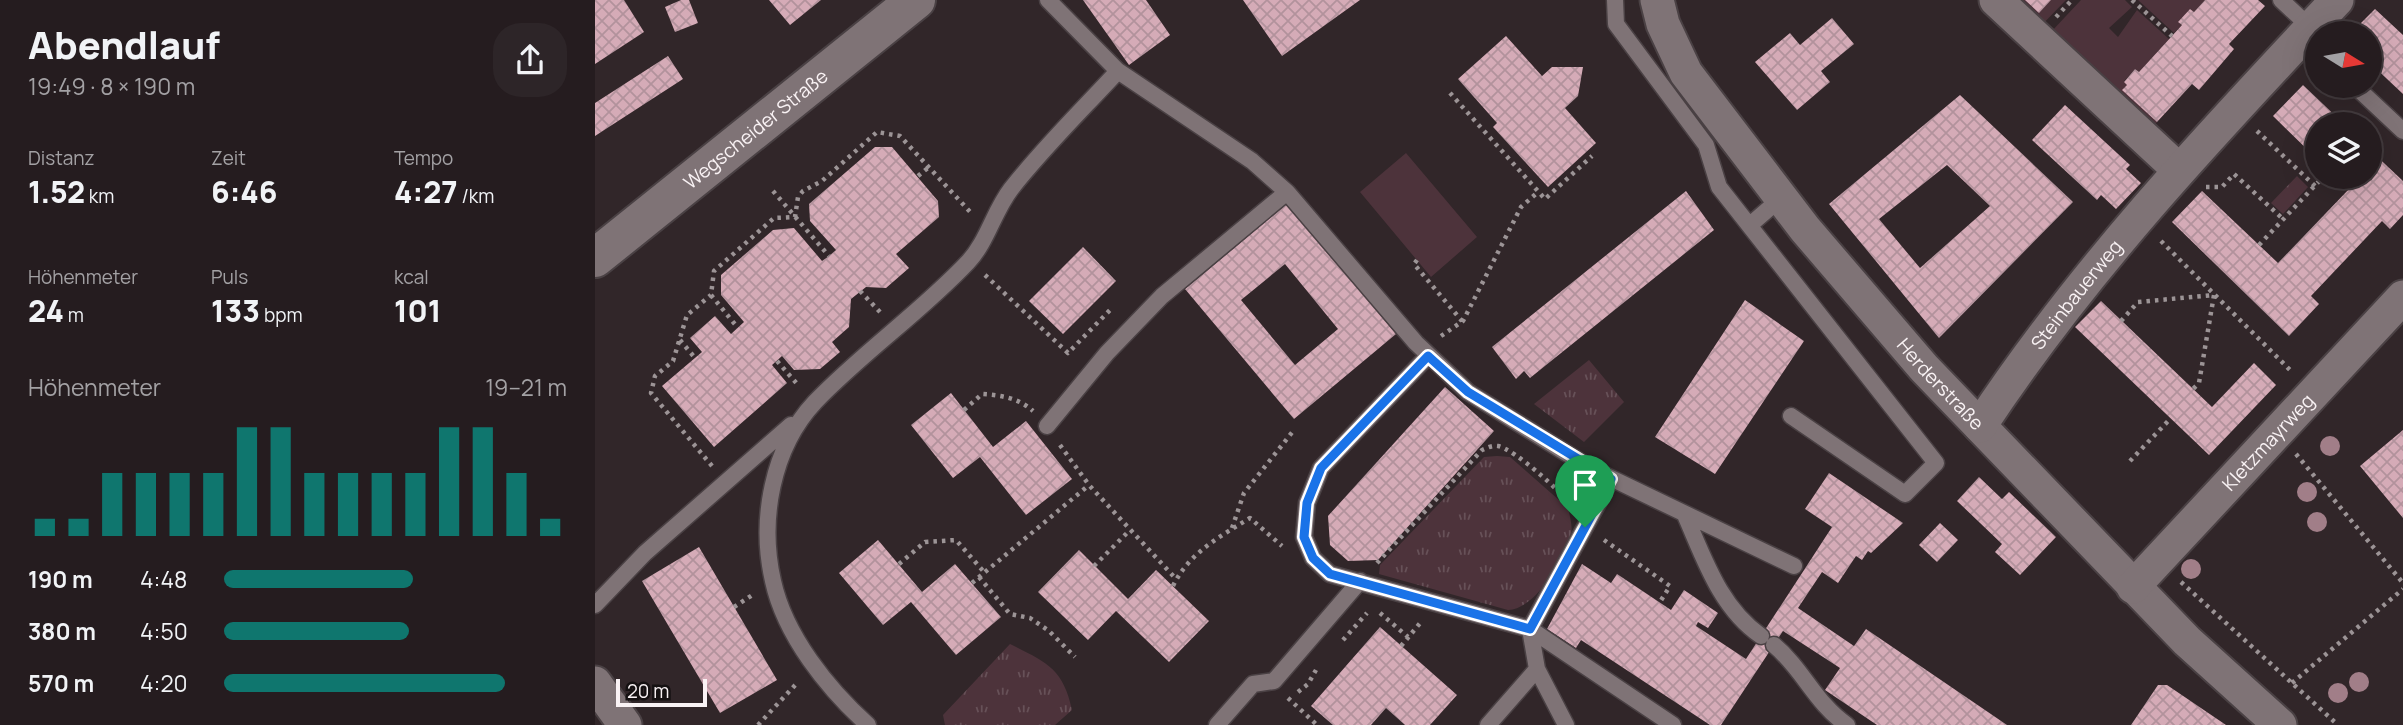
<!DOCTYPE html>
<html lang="de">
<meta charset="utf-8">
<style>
:root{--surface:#251c1f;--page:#2d2528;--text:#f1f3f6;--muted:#a3a1a4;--line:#423a3d;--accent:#0f766e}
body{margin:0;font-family:Manrope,sans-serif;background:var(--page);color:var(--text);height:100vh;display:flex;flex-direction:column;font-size:26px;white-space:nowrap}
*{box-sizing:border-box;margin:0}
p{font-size:23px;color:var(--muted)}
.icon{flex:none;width:38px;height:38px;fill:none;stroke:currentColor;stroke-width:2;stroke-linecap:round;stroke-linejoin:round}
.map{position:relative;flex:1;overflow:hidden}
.details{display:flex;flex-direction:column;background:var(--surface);width:595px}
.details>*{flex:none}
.needle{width:46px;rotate:101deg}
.tools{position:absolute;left:1710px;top:21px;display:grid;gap:14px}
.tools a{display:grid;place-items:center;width:77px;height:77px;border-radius:50%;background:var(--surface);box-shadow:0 7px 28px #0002,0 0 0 2px var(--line);font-size:35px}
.scale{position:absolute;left:21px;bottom:18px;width:91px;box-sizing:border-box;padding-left:7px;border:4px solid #f9f2f4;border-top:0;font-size:19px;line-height:24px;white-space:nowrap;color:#f9f2f4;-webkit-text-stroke:5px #151112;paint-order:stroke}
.pin{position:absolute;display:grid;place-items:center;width:60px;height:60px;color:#fff;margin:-72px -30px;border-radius:50% 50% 50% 0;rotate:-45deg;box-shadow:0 0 7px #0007}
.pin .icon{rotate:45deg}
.round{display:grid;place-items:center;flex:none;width:74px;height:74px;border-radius:28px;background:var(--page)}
.summary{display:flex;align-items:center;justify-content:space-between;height:119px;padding:0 28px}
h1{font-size:38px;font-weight:800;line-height:52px}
.figures{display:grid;grid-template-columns:repeat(3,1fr);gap:10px;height:119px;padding:7px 28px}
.figures div{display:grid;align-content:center}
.figures b{font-size:30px;font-weight:800}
.figures small{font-size:19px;font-weight:400}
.figures p{font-size:19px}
.chart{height:196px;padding:14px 28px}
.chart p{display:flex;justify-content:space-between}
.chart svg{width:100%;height:126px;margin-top:7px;stroke:var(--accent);stroke-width:6}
ul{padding:0 28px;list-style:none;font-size:23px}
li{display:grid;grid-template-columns:112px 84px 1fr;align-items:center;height:52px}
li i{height:18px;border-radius:9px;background:var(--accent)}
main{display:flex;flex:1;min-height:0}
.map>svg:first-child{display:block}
.green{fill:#4d333b}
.park{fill:url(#park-tufts)}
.building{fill:url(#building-cross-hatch);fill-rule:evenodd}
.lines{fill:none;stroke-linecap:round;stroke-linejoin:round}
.service-casing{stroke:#4a4144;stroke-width:19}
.minor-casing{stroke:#4a4144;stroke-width:37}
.tertiary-casing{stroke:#4a4144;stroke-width:42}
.path{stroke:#9c9496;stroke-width:4.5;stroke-dasharray:3.5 5;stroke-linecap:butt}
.service{stroke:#7f7376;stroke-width:16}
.minor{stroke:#7f7376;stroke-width:33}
.tertiary{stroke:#7f7376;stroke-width:38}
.tree{fill:#a17e88}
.route-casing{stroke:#fff;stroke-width:14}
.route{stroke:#1a73e8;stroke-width:9}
.labels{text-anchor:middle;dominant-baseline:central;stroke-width:7;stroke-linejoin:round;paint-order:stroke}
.street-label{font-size:19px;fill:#f9f2f4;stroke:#151112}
</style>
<main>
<section class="details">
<div class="summary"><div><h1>Abendlauf</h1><p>19:49 · 8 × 190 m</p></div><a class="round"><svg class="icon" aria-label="share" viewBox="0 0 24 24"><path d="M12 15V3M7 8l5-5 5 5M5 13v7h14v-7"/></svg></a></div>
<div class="figures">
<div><p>Distanz</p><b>1.52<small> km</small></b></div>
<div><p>Zeit</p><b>6:46</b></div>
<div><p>Tempo</p><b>4:27<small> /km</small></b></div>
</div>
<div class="figures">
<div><p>Höhenmeter</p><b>24<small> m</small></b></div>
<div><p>Puls</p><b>133<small> bpm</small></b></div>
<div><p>kcal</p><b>101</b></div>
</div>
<div class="chart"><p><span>Höhenmeter</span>19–21 m</p>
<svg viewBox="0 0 160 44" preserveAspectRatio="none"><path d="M5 44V38M15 44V38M25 44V22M35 44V22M45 44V22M55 44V22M65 44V6M75 44V6M85 44V22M95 44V22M105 44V22M115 44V22M125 44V6M135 44V6M145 44V22M155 44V38"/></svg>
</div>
<ul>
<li><b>190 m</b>4:48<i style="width:55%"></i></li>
<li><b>380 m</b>4:50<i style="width:54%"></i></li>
<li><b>570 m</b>4:20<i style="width:82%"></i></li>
</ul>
</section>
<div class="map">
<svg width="1808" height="725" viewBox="0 0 1808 725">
<defs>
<pattern id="park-tufts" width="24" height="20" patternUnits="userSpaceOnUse" patternTransform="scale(1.75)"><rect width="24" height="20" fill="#4d333b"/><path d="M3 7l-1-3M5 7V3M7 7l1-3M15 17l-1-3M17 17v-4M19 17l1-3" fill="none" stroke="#675158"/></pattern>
<pattern id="building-cross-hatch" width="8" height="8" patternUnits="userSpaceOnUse" patternTransform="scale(1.75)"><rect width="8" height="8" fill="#d5abb7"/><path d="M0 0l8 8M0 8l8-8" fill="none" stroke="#b2929c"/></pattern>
</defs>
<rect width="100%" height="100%" fill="#312629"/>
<!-- green -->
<path class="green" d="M1412,0H1471L1443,29Z
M1486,0H1530L1537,7L1514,28L1523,37L1542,10L1574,39L1544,72L1540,69L1529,81L1532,85L1528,89L1562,122L1554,131L1456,32Z
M1543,0H1610L1599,12L1595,9L1583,22L1587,25L1579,33Z
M811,153L882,237L836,277L765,192Z"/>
<!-- park -->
<path class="park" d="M1702,176L1713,187L1688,214L1676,203Z
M994,360L1029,402L989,442L939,404Z
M902,456L915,457L973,508C975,517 978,527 976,536C971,559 939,610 913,610L784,574L785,565L889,457Z
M415,644C451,662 468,668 477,710L460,725H350L348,715Z"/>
<!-- building -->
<path class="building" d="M0,0H29L49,32L0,64Z
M86,0H94L103,23L80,32L70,7Z
M174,0H226L195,25Z
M488,0H551L575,35L534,65Z
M648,0H765L687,56Z
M1430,0H1456L1444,13Z
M1610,0H1663L1670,6L1634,44L1639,49L1604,90L1597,84L1562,122L1527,90L1532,85L1529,82L1540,69L1544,72L1587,25L1583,22L1595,9L1599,12Z
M1780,9L1808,35V94L1774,62V33H1756Z
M1237,18L1259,44L1226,71L1235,82L1202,110L1160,62L1195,33L1205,45Z
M911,36L947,76L957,67H988L983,96L970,108L1001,143L953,187L898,127L902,123L863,79Z
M73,56L88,79L0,136V103Z
M1708,85L1749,124H1722V159L1678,116Z
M1365,95L1478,202L1344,338L1234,204ZM1352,165L1395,206L1325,268L1284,219Z
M1470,105L1535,165L1531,169L1546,183L1521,209L1506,195L1502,200L1437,140Z
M280,147H297L343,201L344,217L301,254L314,268L291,288L271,287L256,299L254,327L237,342L245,352L225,369L199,370L187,356L177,365L192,383L119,447L67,386L107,352L95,338L120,316L136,334L149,322L126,295V275L178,230L199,228L227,261L234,256L241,250L215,221L214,204Z
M1774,149L1808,181V215L1795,229L1787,221L1716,296L1724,304L1694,336L1577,222L1607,191L1683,263L1754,189L1741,177H1774Z
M1091,191L1119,230L935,378L929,371L921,379L897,347Z
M693,203L801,334L699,419L590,289ZM690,264L743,329L700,365L646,300Z
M488,247L521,281L468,334L434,301Z
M1150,300L1209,341L1120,474L1060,437Z
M1506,301L1617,407L1659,363L1681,385L1614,455L1480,327Z
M850,387L899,431L783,560L753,561L735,545L733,516Z
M356,393L398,447L431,421L477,479L431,515L385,457L358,478L316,425Z
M1808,430V518L1765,466Z
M1234,473L1308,523L1276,553L1273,551L1267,560L1261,556L1243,583L1227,572L1203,608L1259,646L1271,629L1412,725H1282L1230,690L1245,668L1188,631L1126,725H1115L986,640L981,648L952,629L987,564L1016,583L1022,574L1076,610L1089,590L1123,613L1113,628L1103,622L1101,626L1151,659L1237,527L1210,509Z
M1384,477L1407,499L1414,492L1461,537L1425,575L1400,552L1407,544L1362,501Z
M1345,523L1363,540L1342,562L1324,545Z
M283,540L327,592L360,564L406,617L361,655L316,602L288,625L244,573Z
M104,547L182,680L125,713L47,581Z
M484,550L533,599L561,570L614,621L574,662L521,611L493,640L443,592Z
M785,627L862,695L835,725H810L791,708L776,725H738L716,706Z
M1563,685H1572L1631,725H1536Z"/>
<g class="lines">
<!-- service casing -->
<g class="service-casing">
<path id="service" d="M453,0L523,71L657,161L692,192L821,343L873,392L997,469L1199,566
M1020,0L1021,24L1111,145L1124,187L1341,463L1310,494L1196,416
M1686,0L1716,28
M1760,86L1808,131
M1155,225L1186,198
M833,356L726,468L712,503L709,537L718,558L735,574L935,629L1016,479
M452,426L512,353L567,296L692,192
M1090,515C1109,558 1125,608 1166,636
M0,605L50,553L196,425
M1179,645C1208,669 1220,703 1252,725
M273,725C233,689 190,636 178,581C164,520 177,448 220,402C268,352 326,312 373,262C392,242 399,211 416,189C448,148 487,110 523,71
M622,725L658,684L679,681L765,581
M893,725L942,669
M971,725L942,669L935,629L1078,725"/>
</g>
<!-- minor casing -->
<g class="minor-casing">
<g id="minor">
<path id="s1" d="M1062,0L1068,24L1091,73L1210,229L1329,368L1592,641L1685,725"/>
<path d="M1401,0L1584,170"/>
<path id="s2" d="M1385,426C1487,271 1615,135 1742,0"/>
<path id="s3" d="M1538,587L1808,297"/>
<path d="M0,683L30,725"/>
</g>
</g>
<!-- tertiary casing -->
<g class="tertiary-casing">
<g id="tertiary">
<path id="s4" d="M0,258L321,0"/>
</g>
</g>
<!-- path -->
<path class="path" d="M1537,0L1577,36
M1461,17L1477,0
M855,93L950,199L997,156
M1662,131L1720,186
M323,176L334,167
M1611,187H1627L1639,174L1688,219
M178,191L234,256
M1566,241L1696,371
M1664,245L1728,177
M822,260L819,264L867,321
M390,275L473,353L516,309
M265,291L285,312
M116,295L143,328
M1526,321L1543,302L1619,295L1604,383L1598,389
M846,336L868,321L926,207L943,192
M85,340L100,358
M182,361L204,386
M369,410L387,394C405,395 424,398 438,411
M465,445L494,485L581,579
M1701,454L1808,583
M1535,461L1576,418
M117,466L56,393L60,376L78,361L92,315L116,295L119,271L179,218L200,217L203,197L208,191L227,181L282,132L305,136L377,214
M637,528L649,493L699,430
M1009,540L1075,586L1065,602
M782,563L887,450C892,448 897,445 903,446C919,449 966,491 975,505
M304,564L330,542L361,540L389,572
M499,566L535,530
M384,577L415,614L435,618L454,631L480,657
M1586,582L1743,725
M377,583L494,485
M578,586C594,553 624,537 655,518L687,546
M139,607L159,594
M785,613L813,637
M748,640L772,613
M806,646L826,622
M1697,683L1808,589
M703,692L713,684L721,670
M693,698L722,725
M163,725L203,682"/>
<!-- service -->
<use href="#service" class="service"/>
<!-- minor -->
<use href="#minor" class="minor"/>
<!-- tertiary -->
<use href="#tertiary" class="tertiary"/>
</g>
<!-- trees -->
<g class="tree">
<circle cx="1735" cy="446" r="10"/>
<circle cx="1712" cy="492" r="10"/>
<circle cx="1722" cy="522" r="10"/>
<circle cx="1596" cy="569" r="10"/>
<circle cx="1764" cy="682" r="10"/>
<circle cx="1743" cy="693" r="10"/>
</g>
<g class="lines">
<!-- route casing -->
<g class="route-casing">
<path id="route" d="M833,356L873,392L1016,479L935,629L735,574L718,558L709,537L712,503L726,468Z"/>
</g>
<!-- route -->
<use href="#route" class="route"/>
</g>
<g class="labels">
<!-- street labels -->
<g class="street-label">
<text stroke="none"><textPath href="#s4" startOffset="206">Wegscheider Straße</textPath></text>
<text stroke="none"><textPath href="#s2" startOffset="163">Steinbauerweg</textPath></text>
<text stroke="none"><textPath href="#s1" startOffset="481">Herderstraße</textPath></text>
<text stroke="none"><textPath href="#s3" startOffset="198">Kletzmayrweg</textPath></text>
</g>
</g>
</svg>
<div class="tools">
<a><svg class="needle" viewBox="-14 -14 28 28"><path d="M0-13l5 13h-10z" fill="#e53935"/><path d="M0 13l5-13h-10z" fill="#a3a1a4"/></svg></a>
<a><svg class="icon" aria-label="layers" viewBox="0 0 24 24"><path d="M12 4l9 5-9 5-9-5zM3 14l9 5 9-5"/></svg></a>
</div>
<div class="scale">20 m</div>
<div class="pin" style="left:990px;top:527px;background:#1e9e55"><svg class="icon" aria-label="arrive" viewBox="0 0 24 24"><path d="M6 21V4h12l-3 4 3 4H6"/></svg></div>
</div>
</main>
